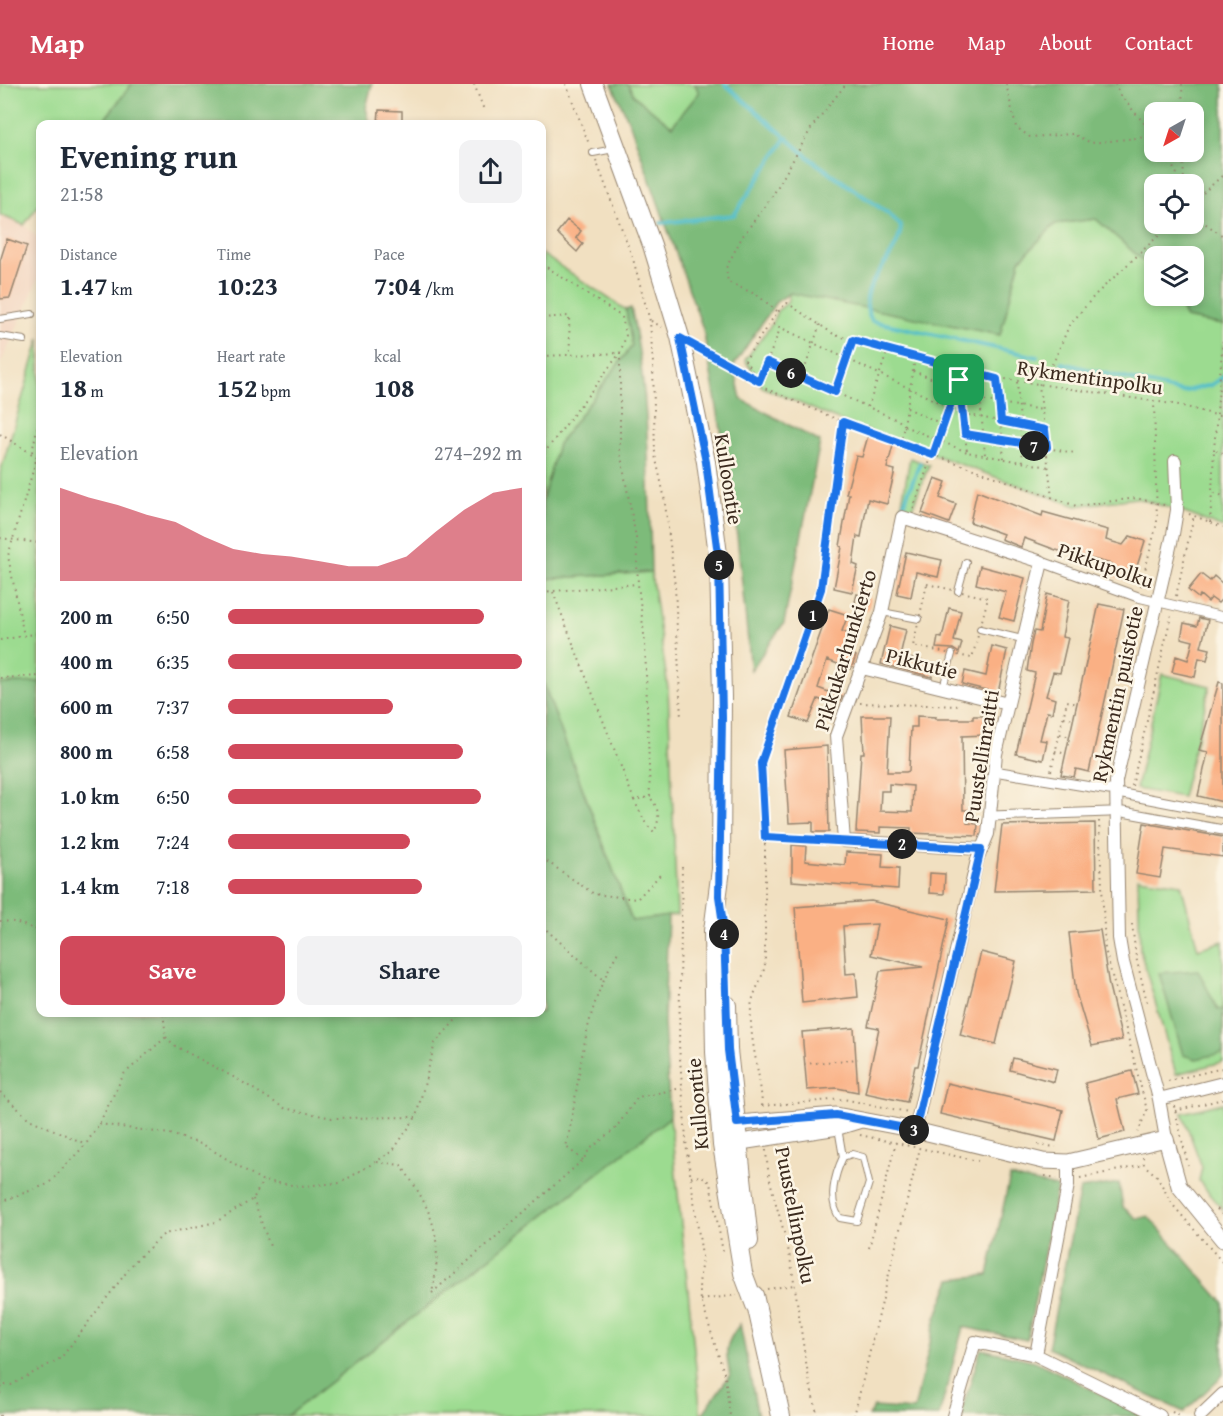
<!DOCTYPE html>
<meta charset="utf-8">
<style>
:root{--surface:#fff;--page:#f2f2f3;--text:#1f2937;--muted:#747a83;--accent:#d1495b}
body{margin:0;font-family:"Gentium Book Plus",serif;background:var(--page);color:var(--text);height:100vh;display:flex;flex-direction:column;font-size:22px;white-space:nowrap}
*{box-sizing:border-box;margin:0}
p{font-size:20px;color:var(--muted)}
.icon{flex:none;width:33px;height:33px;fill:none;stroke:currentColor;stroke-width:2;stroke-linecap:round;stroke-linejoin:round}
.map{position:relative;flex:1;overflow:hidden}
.panel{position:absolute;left:36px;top:36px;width:510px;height:897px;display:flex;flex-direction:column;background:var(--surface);border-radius:12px;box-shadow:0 3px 9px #0003}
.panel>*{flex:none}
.needle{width:39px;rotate:219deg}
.buttons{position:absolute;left:1144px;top:18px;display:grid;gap:12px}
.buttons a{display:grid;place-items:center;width:60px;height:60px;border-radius:12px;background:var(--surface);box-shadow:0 3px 9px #0003;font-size:30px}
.pin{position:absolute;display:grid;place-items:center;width:51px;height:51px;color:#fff;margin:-26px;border-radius:12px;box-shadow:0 3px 9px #0006}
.km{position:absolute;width:30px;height:30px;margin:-15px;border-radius:50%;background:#222;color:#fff;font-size:16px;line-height:30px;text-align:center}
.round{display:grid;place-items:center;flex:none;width:63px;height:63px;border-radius:12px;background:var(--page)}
.overview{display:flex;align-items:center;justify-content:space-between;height:102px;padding:0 24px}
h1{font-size:33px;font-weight:700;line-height:45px}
.stats{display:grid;grid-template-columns:repeat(3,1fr);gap:9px;height:102px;padding:6px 24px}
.stats div{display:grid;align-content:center}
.stats b{font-size:26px;font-weight:700}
.stats small{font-size:16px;font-weight:400}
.stats p{font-size:16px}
.chart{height:168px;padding:12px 24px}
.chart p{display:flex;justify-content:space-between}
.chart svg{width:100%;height:108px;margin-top:6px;fill:var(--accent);opacity:.7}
.cta{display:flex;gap:12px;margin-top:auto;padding:12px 24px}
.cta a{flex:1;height:69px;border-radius:12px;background:var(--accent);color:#fff;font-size:24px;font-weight:700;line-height:69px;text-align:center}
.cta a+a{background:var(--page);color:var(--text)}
ul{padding:0 24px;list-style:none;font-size:20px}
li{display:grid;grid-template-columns:96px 72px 1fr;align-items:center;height:45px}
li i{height:15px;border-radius:8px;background:var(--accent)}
header{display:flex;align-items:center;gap:36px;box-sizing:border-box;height:84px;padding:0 30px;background:var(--accent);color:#fff}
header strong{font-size:28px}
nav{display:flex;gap:33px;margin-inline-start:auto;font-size:21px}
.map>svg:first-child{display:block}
.built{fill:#f3d4bf}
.green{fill:#9cdb90;stroke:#6c8257;stroke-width:1.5}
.forest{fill:#7dbb7a;stroke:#5c724c;stroke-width:1.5;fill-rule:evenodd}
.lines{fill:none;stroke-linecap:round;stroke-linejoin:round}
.stream{stroke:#51beca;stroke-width:4}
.building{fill:#fab084;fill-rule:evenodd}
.service-casing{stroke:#968570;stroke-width:8}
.pedestrian-casing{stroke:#968570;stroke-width:11}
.minor-casing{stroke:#968570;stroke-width:14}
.tertiary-casing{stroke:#968570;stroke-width:17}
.primary-casing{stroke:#968570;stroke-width:20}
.path{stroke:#968570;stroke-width:2;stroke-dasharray:1.5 4.5;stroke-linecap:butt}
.service{stroke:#fff;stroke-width:6}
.pedestrian{stroke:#fff;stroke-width:9}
.minor{stroke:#fff;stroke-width:12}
.tertiary{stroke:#fff;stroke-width:15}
.primary{stroke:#fff;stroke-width:18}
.route-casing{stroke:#fff;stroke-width:12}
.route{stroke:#1a73e8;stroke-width:8}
.labels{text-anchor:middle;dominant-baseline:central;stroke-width:5;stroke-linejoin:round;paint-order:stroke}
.street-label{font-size:21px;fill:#3b2a1e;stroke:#fcf5e5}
</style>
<header>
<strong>Map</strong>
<nav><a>Home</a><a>Map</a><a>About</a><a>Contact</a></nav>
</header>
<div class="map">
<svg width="1223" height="1332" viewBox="0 0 1223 1332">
<rect width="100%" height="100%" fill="#fcf5e5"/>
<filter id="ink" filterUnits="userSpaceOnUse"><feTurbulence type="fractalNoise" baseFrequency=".0167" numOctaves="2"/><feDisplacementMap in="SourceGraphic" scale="12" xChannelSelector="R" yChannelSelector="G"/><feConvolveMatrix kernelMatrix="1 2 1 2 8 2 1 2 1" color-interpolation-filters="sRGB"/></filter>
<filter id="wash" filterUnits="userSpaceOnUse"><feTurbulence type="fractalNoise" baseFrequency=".008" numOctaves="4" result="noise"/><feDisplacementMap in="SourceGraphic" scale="24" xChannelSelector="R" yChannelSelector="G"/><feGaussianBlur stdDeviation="1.35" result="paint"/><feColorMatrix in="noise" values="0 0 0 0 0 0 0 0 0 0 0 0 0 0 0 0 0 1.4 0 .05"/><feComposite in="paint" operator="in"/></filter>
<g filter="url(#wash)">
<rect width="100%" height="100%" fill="#f1e0c1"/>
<!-- built -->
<path class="built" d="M0,131L24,141L40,156V191L0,281Z"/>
<!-- green -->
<path class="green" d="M0,0H132L101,40H40V119L24,141L0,131Z
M628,0H695L699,9L672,42L634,12Z
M1096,135L1155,187V212H1176L1186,234L1223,241V444L1177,426L1136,414L1076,422L843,338L762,303L745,276L772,240L777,227L787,219L790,208L1000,251L1020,176L1055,140Z
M542,170L626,226L632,262L558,360L542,417Z
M40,254V598L0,600V389Z
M910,374L929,381L911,427L901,424Z
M651,488L668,604L677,831L632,837L542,596V495Z
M1162,590L1210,602L1182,713L1136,705Z
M1138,794L1181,800L1198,865L1223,857V978L1176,990L1140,866Z
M1223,1019V1126L1199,1097L1202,1083L1182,1029Z
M670,1033L701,1332H287Z"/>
<!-- forest -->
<path class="forest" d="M132,0H372L366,24L370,40H101Z
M612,0H628L634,12L672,42L699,9L695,0H1223V241L1186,234L1176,212H1194V172H1155V187L1096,135L1055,140L1020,176L1000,251L790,209L776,218L734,281L741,315L820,358L784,539L751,586L733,413L703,245L630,40ZM1155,28H1194V68H1155ZM1155,100H1194V140H1155Z
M631,224C650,310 649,400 651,488L542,495V417L558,360L632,262L626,226Z
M542,596L632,837L668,832L664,939L670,1033L287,1332H0V600L40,598V928H542Z
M1198,886L1218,926L1223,925V969L1196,975L1183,971L1159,889Z
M1010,1093L1057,1103L1027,1256L963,1243L939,1332H868L874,1323L914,1326L936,1234L951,1195L988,1191Z
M1119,1099L1123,1123L1137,1135L1148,1132L1223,1218V1291L1184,1328L1048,1264L1080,1105Z
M740,1240L758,1332H701L730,1291C725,1266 724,1261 740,1240Z
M981,1265L1035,1277L1145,1332H960Z"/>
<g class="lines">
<!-- stream -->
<path class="stream" d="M725,0L813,77L889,130L901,142C899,179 851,200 872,237L1037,273
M661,139L734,131L787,53
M1062,279L1182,308L1211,301L1223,293
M916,389L920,379
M910,404L915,392
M903,423L909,406"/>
</g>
<g id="blocks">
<!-- building -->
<path class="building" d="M379,26L402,27V40H378Z
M567,136L581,147L576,154L583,160L577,168L557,149Z
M7,155L27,162L10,214L0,215V177Z
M868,352L894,358L887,384L895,386L887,420L868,415L861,453L857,452L853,480L858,482L852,508L834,504L842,463L840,462L849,410H846L856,372L862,373Z
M935,394L946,398L940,414L956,420L949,439L922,429Z
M977,407L1042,432L1043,428L1108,446L1106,456L1123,461L1130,452L1145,457L1132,498L1115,493L1114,485L1111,484L1112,480L1056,466L1024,454L1021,463L1001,455L1003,450L970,438Z
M906,468L942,476L938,493L916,488L911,513L897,510Z
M980,482L1025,494L1014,537L999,533L1006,508L976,500Z
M1201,490L1210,497L1214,492L1223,500V514L1218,519L1211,514L1208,518L1200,511L1198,514L1188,506Z
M857,510L871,514L868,526L854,522Z
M1047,510L1069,516L1062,553L1068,554L1060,589L1053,588L1046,612L1055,615L1052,629L1047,628L1040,656L1047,657L1043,676L1016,670L1035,589L1027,587L1031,560L1034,547L1040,548Z
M1099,520L1124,525L1106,612L1089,688L1076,685L1074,693L1061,691Z
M949,524L961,527L954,557L962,559L959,569L953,565L936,564L938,553L942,554Z
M829,525L848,531L842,547L855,552L849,569L856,572L851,585L827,576L818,604L842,613L838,622L818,615L808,639L791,633Z
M1199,534L1208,536L1201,563L1210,565L1207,576L1199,574L1195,593L1172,588L1176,572L1188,576L1193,557L1181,554L1184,539L1197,542Z
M890,542L906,546L900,572L935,580L932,593L881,580Z
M992,562L1007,566L998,609L962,600L965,587L986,592Z
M1219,598L1223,599V718L1198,712L1208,668L1199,666Z
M862,632H890L887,688H906L909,687L911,643H917V632L936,633L935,635H973V632H985L986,651L962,652L963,726H968L967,739L978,740L977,752L911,749V744L880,743V749L856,748L861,669H864ZM889,700L913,702L912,728L880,727L881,707H889Z
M827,662L829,748H813V738L789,739L784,666Z
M1095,739L1096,805L994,807L1002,741Z
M1144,739L1223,753V773L1165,765L1160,794L1136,790Z
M792,761L806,762L805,777L845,781L846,768L883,770L882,783L899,784L898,805L792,797Z
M930,789L945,790L944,810L929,809Z
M871,817L949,835L918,982H915L907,1018L865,1009L879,944L868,942L880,887L923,883L871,871L877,840L843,842L846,890L856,889L858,913L802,919L795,823Z
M1100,846L1109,902L1122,956L1092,962L1076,909L1069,849Z
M981,868L1016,877L996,960L960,951Z
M854,944L858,1008L837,1004L807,1006L802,948Z
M1013,974L1057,985L1054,998L1010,986Z
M1132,987L1138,1010L1117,1015L1125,1048L1099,1055L1085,999Z
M947,999L1063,1026L1056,1057L940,1030Z"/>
</g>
</g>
<g filter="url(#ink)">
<use href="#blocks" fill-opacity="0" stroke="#968570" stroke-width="1.5"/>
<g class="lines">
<!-- service casing -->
<g class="service-casing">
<path id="service" d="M593,69L614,65
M0,235L32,230
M0,252L24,256
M958,507L966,478
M882,528L919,535
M980,545L1022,555
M943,604L952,570
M838,1044L843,1073
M852,1070L863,1073L869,1099L857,1137L840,1134C827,1117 835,1090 843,1073Z"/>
</g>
<!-- pedestrian casing -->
<g class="pedestrian-casing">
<path id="pedestrian" d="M1042,478L1138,513L1223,533
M994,687L1109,706
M1123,710L1223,729
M1123,728L1223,746
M992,732L1109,728"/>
</g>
<!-- minor casing -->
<g class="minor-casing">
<path id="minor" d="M862,584L1008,620
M1159,1015L1223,999
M915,1046L977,776L988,750L996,670L1042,478L902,433L882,528L836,652L844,757L981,765
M1166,1055L1159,1015L1123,878L1119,854L1116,697L1173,450L1177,426L1175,377
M1036,1271L1068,1101V1078
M953,1332L975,1258L1036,1271L1160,1332
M1200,1332L1223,1310"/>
</g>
<!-- tertiary casing -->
<g class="tertiary-casing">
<path id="tertiary" d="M725,1040L836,1031L915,1046L1043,1077L1068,1078L1166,1055L1179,1102L1223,1156
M728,1060L838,1043L861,1036"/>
</g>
<!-- primary casing -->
<g class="primary-casing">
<path id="primary" d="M593,0L652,161L680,253L706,378L719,478L722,613L721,785L713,847L715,968L722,1061L743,1189L755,1221
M727,921L728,966L749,1157
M754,1211L781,1332"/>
</g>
<!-- path -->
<path class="path" d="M474,0L484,26
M566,0L589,60
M1006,0L1016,43L1030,53L1073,50L1091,59L1155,52
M1115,0L1120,11L1155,52
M1182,0L1183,28
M1164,68L1183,100
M1183,68L1184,100
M596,76L633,175L650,237L653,279L655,371L664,411L675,502L681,635
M1194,117L1223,91
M1194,121L1196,133L1223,152
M542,180L622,233L626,252L620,269L542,372
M777,227L757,211L728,198L726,184L742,153L773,111L812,43L846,0
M542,234L569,232L570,270
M651,237L662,243
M773,240L964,330L1045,346
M698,264L759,297L767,278L904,339
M542,272L620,269V367L636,454L638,500L645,559L650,713L634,716L553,508
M767,278L780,245
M913,287L956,304
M978,291L985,371
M802,293L820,240
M997,295L1004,375
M1017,298L1023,379
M959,299L967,368L1049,383
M835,308L853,257
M961,313L1043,326
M868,323L888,266
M907,324L942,340
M904,342L967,368
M0,350L37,373L8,472L24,552
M965,350L1075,369
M901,359L915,274
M1214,366L1223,254
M32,368L40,331
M1223,369L1214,366L1212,408L1223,412
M1052,414L1039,301L1054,277L1069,242L1095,211L1171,140
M1164,421L1136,414L1076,422L843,338L762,303L745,276C757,259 773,230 787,219L835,251L978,291L1179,321L1223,333
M913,425L962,286
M1189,430L1223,443
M1210,438L1212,408
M0,454L40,459
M927,500L988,514L972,574L913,562Z
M1141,502L1157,439L1154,317
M542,508L637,500
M1176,512L1194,431
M0,556L40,549
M0,594L40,592
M860,619L962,622
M1064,633L1074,635
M1060,650L1070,653
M1055,667L1066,670
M1051,687L1067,617L1077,620
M1099,693L1136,522
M1132,702L1171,532
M634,716L646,740L654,748C661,734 659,725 650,713
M1099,737L1105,865L1147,1026L1138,1048
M766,753L832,757
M542,774L594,810L637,815L660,791
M682,783L679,961L687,1068L702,1172L699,1201L701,1216L725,1292L730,1332
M0,837L15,838L40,847
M1132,840L1136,873L1148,922
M542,842L602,895
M166,953L175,962L239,996L284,1024L332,1034L416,1033
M804,980L858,975
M1168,997L1223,984
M0,1008L29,1035L86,1060
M762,1022L843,1015L908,1028
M762,1022C761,989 749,958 751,924C752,909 763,895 765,880V743L761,679L821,505L843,338
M1174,1022L1188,1081
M1175,1027L1223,1015
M99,1040L170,1050L204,1061L263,1097L300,1102L340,1099L392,1068L416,1033L435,959L463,928
M860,1051L978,1077
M1038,1061L1056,1063
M766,1066C768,1104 783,1137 790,1174C800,1227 803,1280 818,1332
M1143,1073L1144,1081L1157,1092L1172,1120L1223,1179
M583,1076L566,1063C582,992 580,932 618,868
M377,1078L401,1081C433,1128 444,1151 432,1209
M1045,1092L1057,1094
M691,1093L702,1092L710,1099L723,1168
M1080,1094L1144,1081
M253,1115L271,1165
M0,1118L48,1100L86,1060L99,1040L124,990L166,953L163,928
M1217,1125L1223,1132
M869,1164L896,1058
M767,1205L794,1201
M432,1209L583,1076L589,1066L615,1045L638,1013L682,1004
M701,1216L737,1211
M0,1310L2,1301H11L61,1274L135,1177L164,1150L216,1138L253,1115L263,1097
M1172,1328L1180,1332
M0,1331V1332
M854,1332L920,1064"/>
<!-- service -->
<use href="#service" class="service"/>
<!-- pedestrian -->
<use href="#pedestrian" class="pedestrian"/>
<!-- minor -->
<use href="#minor" class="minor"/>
<!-- tertiary -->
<use href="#tertiary" class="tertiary"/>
<!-- primary -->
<use href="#primary" class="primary"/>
</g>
</g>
<g class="lines" filter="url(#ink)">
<!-- route casing -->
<g class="route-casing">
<path id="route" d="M680,254L759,297L767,278L835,308L853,256L997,295L1001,337L1045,346L1047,363L965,350L959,296L933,371L843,338L821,505L761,679L765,753L981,765L915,1046L836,1031L737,1039L728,966L724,847L719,812L722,634L719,478L706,378Z"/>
</g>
<!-- route -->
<use href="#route" class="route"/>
</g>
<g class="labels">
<!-- street labels -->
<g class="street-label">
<text transform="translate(1090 293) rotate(8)">Rykmentinpolku</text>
<text transform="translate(729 395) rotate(81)">Kulloontie</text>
<text transform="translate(1106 481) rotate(19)">Pikkupolku</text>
<text transform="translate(845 566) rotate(-73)">Pikkukarhunkierto</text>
<text transform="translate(922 579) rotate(14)">Pikkutie</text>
<text transform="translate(1117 610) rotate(-78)">Rykmentin puistotie</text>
<text transform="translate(981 672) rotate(-81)">Puustellinraitti</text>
<text transform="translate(697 1020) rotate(-95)">Kulloontie</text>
<text transform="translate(796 1131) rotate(79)">Puustellinpolku</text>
</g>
</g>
</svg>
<div class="buttons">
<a><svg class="needle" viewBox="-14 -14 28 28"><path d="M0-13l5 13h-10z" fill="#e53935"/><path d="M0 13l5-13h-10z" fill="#747a83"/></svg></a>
<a><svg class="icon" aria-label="locate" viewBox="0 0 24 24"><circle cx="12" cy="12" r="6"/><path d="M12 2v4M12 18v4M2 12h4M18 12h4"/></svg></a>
<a><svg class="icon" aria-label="layers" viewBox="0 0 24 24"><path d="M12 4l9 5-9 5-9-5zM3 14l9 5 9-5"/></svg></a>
</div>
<div class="pin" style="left:959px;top:296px;background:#1e9e55"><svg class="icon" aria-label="arrive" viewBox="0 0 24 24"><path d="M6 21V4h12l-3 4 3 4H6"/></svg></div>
<b class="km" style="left:813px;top:531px">1</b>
<b class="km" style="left:902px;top:760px">2</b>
<b class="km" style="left:914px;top:1046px">3</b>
<b class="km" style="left:724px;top:850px">4</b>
<b class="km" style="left:719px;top:481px">5</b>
<b class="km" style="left:791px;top:289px">6</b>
<b class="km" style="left:1034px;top:362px">7</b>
<section class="panel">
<div class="overview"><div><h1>Evening run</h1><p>21:58</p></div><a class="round"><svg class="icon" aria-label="share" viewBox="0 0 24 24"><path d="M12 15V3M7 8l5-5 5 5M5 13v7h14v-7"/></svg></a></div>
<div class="stats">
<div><p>Distance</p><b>1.47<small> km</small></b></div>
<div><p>Time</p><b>10:23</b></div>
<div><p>Pace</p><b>7:04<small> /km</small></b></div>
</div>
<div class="stats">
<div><p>Elevation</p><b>18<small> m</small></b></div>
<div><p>Heart rate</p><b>152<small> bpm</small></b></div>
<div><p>kcal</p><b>108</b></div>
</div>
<div class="chart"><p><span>Elevation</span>274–292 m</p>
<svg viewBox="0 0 160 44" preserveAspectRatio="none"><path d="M0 44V6L10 10L20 13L30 17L40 20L50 26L60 31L70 33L80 34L90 36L100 38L110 38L120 34L130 24L140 15L150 8L160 6V44z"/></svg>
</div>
<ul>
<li><b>200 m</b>6:50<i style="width:87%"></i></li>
<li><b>400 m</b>6:35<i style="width:100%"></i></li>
<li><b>600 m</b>7:37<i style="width:56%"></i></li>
<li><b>800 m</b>6:58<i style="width:80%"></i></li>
<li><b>1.0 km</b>6:50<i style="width:86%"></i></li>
<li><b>1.2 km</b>7:24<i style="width:62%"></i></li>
<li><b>1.4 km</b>7:18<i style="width:66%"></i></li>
</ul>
<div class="cta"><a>Save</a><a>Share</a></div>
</section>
</div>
